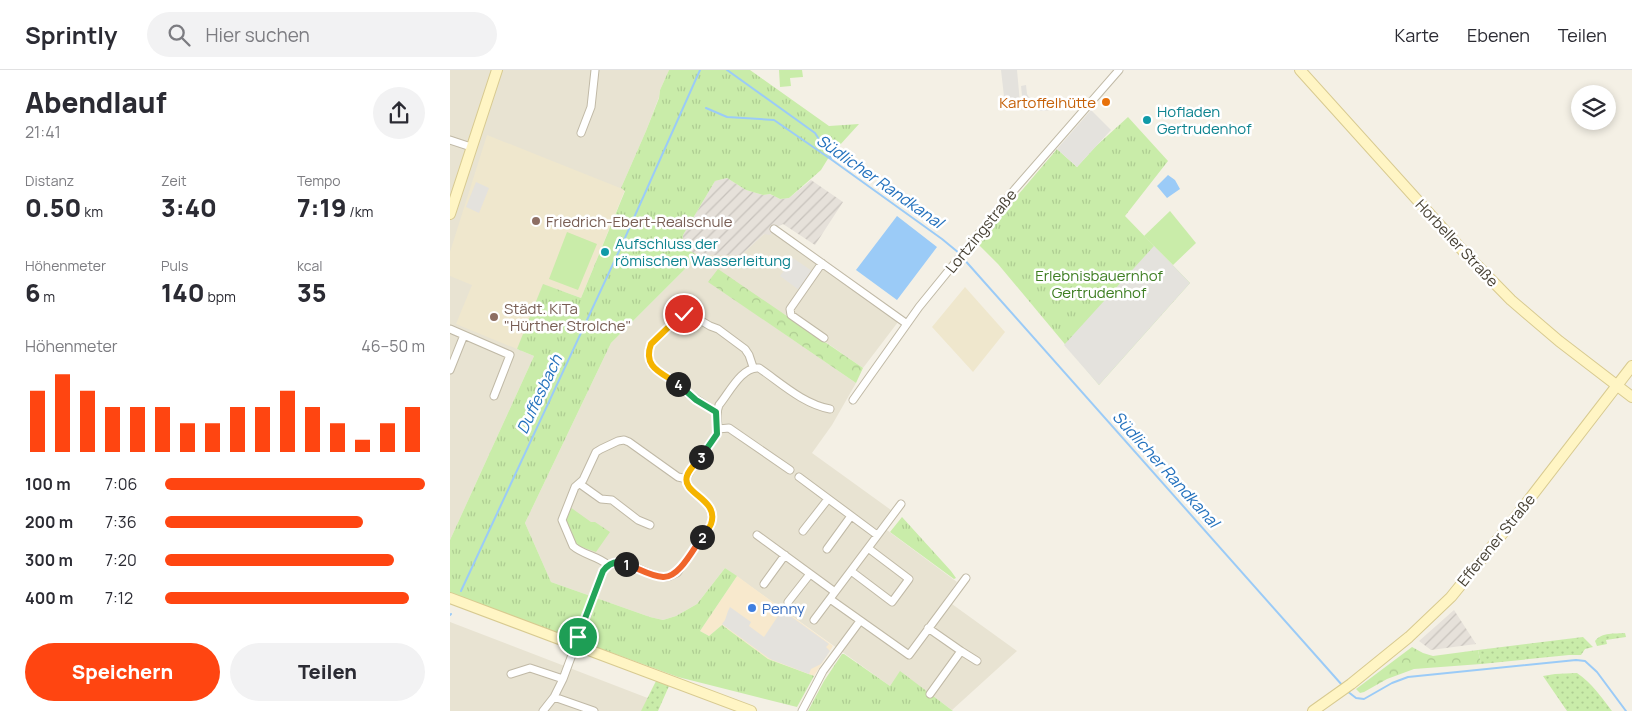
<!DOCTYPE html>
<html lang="de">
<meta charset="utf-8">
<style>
:root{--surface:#fff;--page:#f2f2f3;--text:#2b2b33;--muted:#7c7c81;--line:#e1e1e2;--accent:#ff4511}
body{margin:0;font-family:Manrope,sans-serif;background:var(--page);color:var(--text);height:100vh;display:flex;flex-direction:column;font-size:19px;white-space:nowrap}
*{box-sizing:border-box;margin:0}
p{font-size:16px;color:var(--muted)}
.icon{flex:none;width:28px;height:28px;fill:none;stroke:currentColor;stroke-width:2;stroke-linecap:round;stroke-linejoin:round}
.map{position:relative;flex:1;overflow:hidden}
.drawer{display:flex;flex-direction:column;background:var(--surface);width:450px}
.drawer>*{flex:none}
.fabs{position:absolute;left:1121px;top:15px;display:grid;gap:10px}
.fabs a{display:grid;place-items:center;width:45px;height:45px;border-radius:50%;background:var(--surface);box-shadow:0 2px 8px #0003;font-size:25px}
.pin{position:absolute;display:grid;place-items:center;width:42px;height:42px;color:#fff;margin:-21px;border:2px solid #fff;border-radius:50%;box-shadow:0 1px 5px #0007}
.km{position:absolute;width:25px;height:25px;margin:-12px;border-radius:50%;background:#222;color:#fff;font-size:14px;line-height:25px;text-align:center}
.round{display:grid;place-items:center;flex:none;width:52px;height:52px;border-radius:26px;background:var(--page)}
.head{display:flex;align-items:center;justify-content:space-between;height:85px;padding:0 25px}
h1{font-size:28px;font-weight:800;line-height:38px}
.stats{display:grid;grid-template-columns:repeat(3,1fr);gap:8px;height:85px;padding:5px 25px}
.stats div{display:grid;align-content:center}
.stats b{font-size:25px;font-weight:800}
.stats small{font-size:14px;font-weight:400}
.stats p{font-size:14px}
.chart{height:140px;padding:10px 25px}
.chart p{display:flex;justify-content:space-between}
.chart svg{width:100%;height:90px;margin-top:5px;stroke:var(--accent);stroke-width:6}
.primary-button{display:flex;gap:10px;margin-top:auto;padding:10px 25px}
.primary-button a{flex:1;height:58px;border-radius:30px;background:var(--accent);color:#fff;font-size:20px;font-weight:800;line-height:58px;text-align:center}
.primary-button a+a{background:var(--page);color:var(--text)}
ul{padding:0 25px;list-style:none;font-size:16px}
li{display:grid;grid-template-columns:80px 60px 1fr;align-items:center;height:38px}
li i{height:12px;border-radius:6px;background:var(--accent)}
header{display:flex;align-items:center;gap:30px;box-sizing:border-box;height:70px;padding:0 25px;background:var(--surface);border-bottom:1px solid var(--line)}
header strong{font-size:24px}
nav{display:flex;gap:28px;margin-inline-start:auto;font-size:18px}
.search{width:350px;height:45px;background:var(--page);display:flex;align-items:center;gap:12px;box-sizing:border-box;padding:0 18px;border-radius:28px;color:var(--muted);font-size:19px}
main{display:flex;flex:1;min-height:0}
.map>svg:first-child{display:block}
.residential{fill:#e8e3d2}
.commercial{fill:#f8e9cd}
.industrial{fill:url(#industrial-furrows)}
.education{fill:#efe7cd}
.grass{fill:url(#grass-dots)}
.forest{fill:url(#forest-crowns)}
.park{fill:url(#park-tufts)}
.garden{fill:#c9eca9}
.parking{fill:#e4e2dd}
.water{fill:#9bcbf7}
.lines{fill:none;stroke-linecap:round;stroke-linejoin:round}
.stream{stroke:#9bcbf7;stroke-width:2}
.street-casing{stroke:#c0b9a6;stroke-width:9}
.secondary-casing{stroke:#d8ca90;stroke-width:12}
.street{stroke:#fff;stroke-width:7}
.secondary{stroke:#fff5c4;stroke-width:10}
.split-1-casing{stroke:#fff;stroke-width:10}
.split-2-casing{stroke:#fff;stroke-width:10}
.split-3-casing{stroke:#fff;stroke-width:10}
.split-4-casing{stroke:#fff;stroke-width:10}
.split-5-casing{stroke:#fff;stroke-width:10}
.split-1{stroke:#22a559;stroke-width:6}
.split-2{stroke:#f0652b;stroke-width:6}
.split-3{stroke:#f5b400;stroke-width:6}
.split-4{stroke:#22a559;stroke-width:6}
.split-5{stroke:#f5b400;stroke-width:6}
.food-dot{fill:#e8710a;stroke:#fff;stroke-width:2}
.culture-dot{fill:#0f9aa8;stroke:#fff;stroke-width:2}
.education-dot{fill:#8d6e63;stroke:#fff;stroke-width:2}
.shop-dot{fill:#3f7fe0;stroke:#fff;stroke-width:2}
.labels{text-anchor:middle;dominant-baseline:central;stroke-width:5;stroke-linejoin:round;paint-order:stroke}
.food-label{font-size:15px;fill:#c56008;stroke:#fff;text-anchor:end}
.culture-label{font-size:15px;fill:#0d838f;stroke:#fff;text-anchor:start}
.education-label{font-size:15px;fill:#785e54;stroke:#fff;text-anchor:start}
.street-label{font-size:15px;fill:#474134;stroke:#fff}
.park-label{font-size:15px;fill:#3e7e22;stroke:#fff}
.shop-label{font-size:15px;fill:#366cbe;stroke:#fff;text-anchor:start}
.water-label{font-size:16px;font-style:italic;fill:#2371bd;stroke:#fff}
</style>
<header>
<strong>Sprintly</strong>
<div class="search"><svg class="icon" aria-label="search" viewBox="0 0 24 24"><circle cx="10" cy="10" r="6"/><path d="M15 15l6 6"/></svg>Hier suchen</div>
<nav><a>Karte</a><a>Ebenen</a><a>Teilen</a></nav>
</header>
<main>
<section class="drawer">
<div class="head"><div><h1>Abendlauf</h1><p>21:41</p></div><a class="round"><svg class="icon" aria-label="share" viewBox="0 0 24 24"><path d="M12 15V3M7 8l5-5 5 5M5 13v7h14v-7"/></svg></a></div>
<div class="stats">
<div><p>Distanz</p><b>0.50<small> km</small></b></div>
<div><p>Zeit</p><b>3:40</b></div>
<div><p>Tempo</p><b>7:19<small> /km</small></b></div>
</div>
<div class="stats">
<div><p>Höhenmeter</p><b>6<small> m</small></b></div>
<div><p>Puls</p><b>140<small> bpm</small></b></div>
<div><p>kcal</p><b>35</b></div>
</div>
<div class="chart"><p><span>Höhenmeter</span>46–50 m</p>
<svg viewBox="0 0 160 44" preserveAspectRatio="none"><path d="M5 44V14M15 44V6M25 44V14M35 44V22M45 44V22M55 44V22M65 44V30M75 44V30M85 44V22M95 44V22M105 44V14M115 44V22M125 44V30M135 44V38M145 44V30M155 44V22"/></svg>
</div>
<ul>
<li><b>100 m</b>7:06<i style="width:100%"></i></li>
<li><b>200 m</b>7:36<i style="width:76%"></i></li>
<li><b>300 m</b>7:20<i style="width:88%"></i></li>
<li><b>400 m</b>7:12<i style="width:94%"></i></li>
</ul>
<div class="primary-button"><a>Speichern</a><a>Teilen</a></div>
</section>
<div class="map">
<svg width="1182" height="641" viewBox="0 0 1182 641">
<defs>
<pattern id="industrial-furrows" width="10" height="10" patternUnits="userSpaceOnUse" patternTransform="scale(1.25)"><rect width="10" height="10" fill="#e6e1da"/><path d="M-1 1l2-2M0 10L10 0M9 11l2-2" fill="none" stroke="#c7c2bc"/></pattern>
<pattern id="grass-dots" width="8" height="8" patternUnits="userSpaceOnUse" patternTransform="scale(1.25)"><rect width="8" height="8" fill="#c9eca9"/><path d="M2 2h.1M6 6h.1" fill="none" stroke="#aecc92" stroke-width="1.8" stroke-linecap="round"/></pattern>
<pattern id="forest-crowns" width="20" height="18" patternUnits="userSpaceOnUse" patternTransform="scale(1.25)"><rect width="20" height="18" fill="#c9eca9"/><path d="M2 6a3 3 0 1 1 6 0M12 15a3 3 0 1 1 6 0" fill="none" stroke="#aecc92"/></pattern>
<pattern id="park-tufts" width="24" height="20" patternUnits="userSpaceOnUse" patternTransform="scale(1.25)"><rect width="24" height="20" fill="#c9eca9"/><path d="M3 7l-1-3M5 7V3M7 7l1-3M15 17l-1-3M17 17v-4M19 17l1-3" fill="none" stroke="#aecc92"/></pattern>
</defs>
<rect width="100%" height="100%" fill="#f4f0e5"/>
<!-- residential -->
<path class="residential" d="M0,0H219L210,20L209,27L196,61L171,118L67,279L84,286L0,470Z
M327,157L362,182L448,252L413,298L338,246L259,212L406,313L382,355L362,383L441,440L430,455L507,512L495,529L567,581L502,640L450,602L440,616L275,498L247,534L226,546L213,550L200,547L101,512L75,453L161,273L249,185H291L314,164Z
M0,552L208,632L204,641H0Z"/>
<!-- commercial -->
<path class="commercial" d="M287,506L383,576L364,606L318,589L272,555L259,566L250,561Z"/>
<!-- industrial -->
<path class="industrial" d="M277,108L296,120L313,125L320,124L330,129L339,128L361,110L393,132L365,175L333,154L327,157L320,165L314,164L291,185H249L243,183L234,176L232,171L233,165L265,111Z
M1004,540L1026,574L981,580L969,571Z"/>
<!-- education -->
<path class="education" d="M37,65L175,120L131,228L93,214L67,279L6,254L22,215L0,206V182Z
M515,217L555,262L523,302L482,257Z"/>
<!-- grass -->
<path class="grass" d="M1175,563L1176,567L1156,570L1157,574L1147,576L1145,571C1152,562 1165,564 1175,563Z
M1133,567L1143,577L1135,579L1131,585H1119L1031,594L1028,580Z
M1127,603C1142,613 1151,627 1162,641H1117L1093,606L1105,604Z
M206,611L219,616L208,641H191Z"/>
<!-- forest -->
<path class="forest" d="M268,199L413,298L406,313L258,212Z
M962,577L973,583L983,586L1028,580L1031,594L964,599L937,609L914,622L910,623L906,619Z"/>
<!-- park -->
<path class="park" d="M219,0H300L379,56L409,54L379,87L371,100L339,128L330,129L320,124L313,125L296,120L277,108L265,111L233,165C231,177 239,182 249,185L161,273L75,453L101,512L200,547L213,550L226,546L247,534L275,498L287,506L250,561L259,566L272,555L318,589L364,606L347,637L228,607L119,567L57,547L12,529L0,523V470L84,286L67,279L93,214L131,228L175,121L171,118L196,61L209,28L210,20Z
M678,47L718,91L675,146L740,213L649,315L548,194L527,173L607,79L627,97L645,77Z
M120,437L141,452H145L160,462L146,482L128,476L126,473L116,453V448Z
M452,447L501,501L506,508L504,509L440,462Z
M392,584H394L440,616L450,601L503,641H358L374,611Z"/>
<!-- garden -->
<path class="garden" d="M329,0H352L353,7L340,8L341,16L330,17Z
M720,141L746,173L723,195L694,166Z
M117,162L147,174L128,220L99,209Z"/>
<!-- parking -->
<path class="parking" d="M551,0H567L570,33L555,35Z
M576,15L577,24L582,32L591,36L613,34L614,39L591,41L582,38L575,31L572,26L571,16Z
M641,40L661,60L627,97L607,79Z
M26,112L39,118L29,143L16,137Z
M704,176L740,213L649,315L614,275Z
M343,188L362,201L349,220L330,206Z
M280,537L301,552L299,556L314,567L332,540L379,574L376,577L380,581L371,594L361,599L359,604L320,589L272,554L275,550L278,541Z"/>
<!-- water -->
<path class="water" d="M718,105L725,110L730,119L717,128L707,116Z
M447,146L487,177L447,230L406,200Z"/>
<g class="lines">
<!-- stream -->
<path class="stream" d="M277,0L365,63L381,88
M256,38L277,47L324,50L382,90L492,169L509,183
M512,187L892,615
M11,521L170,179L250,0
M0,545L1,544
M897,621L906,628L914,629L942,613L958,607L1126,590L1135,591L1147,602L1176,641"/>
<!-- street casing -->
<g class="street-casing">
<path id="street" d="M131,63L141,37L145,0
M0,70L21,77
M324,159L457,254
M372,193L340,239L341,245L374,268
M0,259L60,285L44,326
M0,300L14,265
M403,330L469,237L565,119L669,0
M266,342L237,323L222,310L203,297L200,292L199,280L201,274L230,246L238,243L260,256L268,259L295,279L299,285L303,297
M268,359L279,358L340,400
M349,407L427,465
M130,414L151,429L162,430L188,450L200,455
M353,461L378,429
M307,465L385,522
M377,479L401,446
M158,495C148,486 133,485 123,476L112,450L125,417L133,410L146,382L151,379L168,371L174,370L179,372L228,407L237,409
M401,501L442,532L459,509L418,478
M314,514L335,485
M380,529L459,585L516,508
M338,532L360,504
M364,550L451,434
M478,558L511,581L480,624
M511,581L527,591
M61,604L80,598L113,609
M104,627L144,641
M93,641L104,627L113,609L153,501C171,478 193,508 216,507C220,507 223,504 227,503L261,455C267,426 238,429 237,410C236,400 261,376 266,365C271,357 264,347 269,335C279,323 292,296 309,298C331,313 353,334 380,339
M352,641L373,601L410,551"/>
</g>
<!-- secondary casing -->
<g class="secondary-casing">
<path id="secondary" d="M850,0L1015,183L1061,230L1109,271L1182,327
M0,144L47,0
M0,528L301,641
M863,641L901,614L959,567L1001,527L1061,453L1182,296"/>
</g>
<!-- street -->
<use href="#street" class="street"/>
<!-- secondary -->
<use href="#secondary" class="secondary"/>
</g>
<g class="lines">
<!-- split-1 casing -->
<g class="split-1-casing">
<path id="split-1" d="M128,567L153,501C159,493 166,490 176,494"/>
</g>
<!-- split-2 casing -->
<g class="split-2-casing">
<path id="split-2" d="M176,494C188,498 200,506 213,507C229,508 243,479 252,467"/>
</g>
<!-- split-3 casing -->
<g class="split-3-casing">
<path id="split-3" d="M251,387C247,392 239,399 237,406C231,424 270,429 261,454C259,459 255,463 252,467"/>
</g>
<!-- split-4 casing -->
<g class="split-4-casing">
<path id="split-4" d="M228,314L246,330L266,342L267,364L251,387"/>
</g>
<!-- split-5 casing -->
<g class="split-5-casing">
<path id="split-5" d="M228,314C213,303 192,298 201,274L230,246L234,244"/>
</g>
<!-- split-1 -->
<use href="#split-1" class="split-1"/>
<!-- split-2 -->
<use href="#split-2" class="split-2"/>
<!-- split-3 -->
<use href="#split-3" class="split-3"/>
<!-- split-4 -->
<use href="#split-4" class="split-4"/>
<!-- split-5 -->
<use href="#split-5" class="split-5"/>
</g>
<!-- markers -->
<circle class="food-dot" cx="656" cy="32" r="5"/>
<g class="culture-dot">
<circle cx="697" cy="50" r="5"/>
<circle cx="155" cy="182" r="5"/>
</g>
<g class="education-dot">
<circle cx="86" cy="151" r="5"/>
<circle cx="44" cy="247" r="5"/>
</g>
<circle class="shop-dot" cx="302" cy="538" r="5"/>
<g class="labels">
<!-- food labels -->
<g class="food-label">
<text x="646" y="32">Kartoffelhütte</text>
</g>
<!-- culture labels -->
<g class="culture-label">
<text x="707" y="41">Hofladen<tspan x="707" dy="17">Gertrudenhof</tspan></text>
<text x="165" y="173">Aufschluss der<tspan x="165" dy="17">römischen Wasserleitung</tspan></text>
</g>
<!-- education labels -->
<g class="education-label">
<text x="96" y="151">Friedrich-Ebert-Realschule</text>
<text x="54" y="238">Städt. KiTa<tspan x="54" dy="17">"Hürther Strolche"</tspan></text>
</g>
<!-- street labels -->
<g class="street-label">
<text transform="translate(531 161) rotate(-51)">Lortzingstraße</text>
<text transform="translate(1007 173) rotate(47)">Horbeller Straße</text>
<text transform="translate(1046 470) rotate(-51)">Efferener Straße</text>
</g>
<!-- park labels -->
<g class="park-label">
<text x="649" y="205">Erlebnisbauernhof<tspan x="649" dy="17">Gertrudenhof</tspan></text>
</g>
<!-- shop labels -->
<g class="shop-label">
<text x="312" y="538">Penny</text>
</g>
<!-- water labels -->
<g class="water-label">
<text transform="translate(430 111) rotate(35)">Südlicher Randkanal</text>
<text transform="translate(89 324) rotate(-65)">Duffesbach</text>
<text transform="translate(716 399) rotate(48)">Südlicher Randkanal</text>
</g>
</g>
</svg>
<div class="fabs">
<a><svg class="icon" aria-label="layers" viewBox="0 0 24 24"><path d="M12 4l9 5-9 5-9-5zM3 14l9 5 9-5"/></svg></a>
</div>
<div class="pin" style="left:128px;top:567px;background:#1e9e55"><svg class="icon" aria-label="arrive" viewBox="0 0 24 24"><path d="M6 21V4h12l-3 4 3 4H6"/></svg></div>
<div class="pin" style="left:234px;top:244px;background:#d93025"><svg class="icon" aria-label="check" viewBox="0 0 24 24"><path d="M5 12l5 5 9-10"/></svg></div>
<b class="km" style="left:176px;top:494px">1</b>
<b class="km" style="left:252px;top:467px">2</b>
<b class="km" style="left:251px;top:387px">3</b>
<b class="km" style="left:228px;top:314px">4</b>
</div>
</main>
